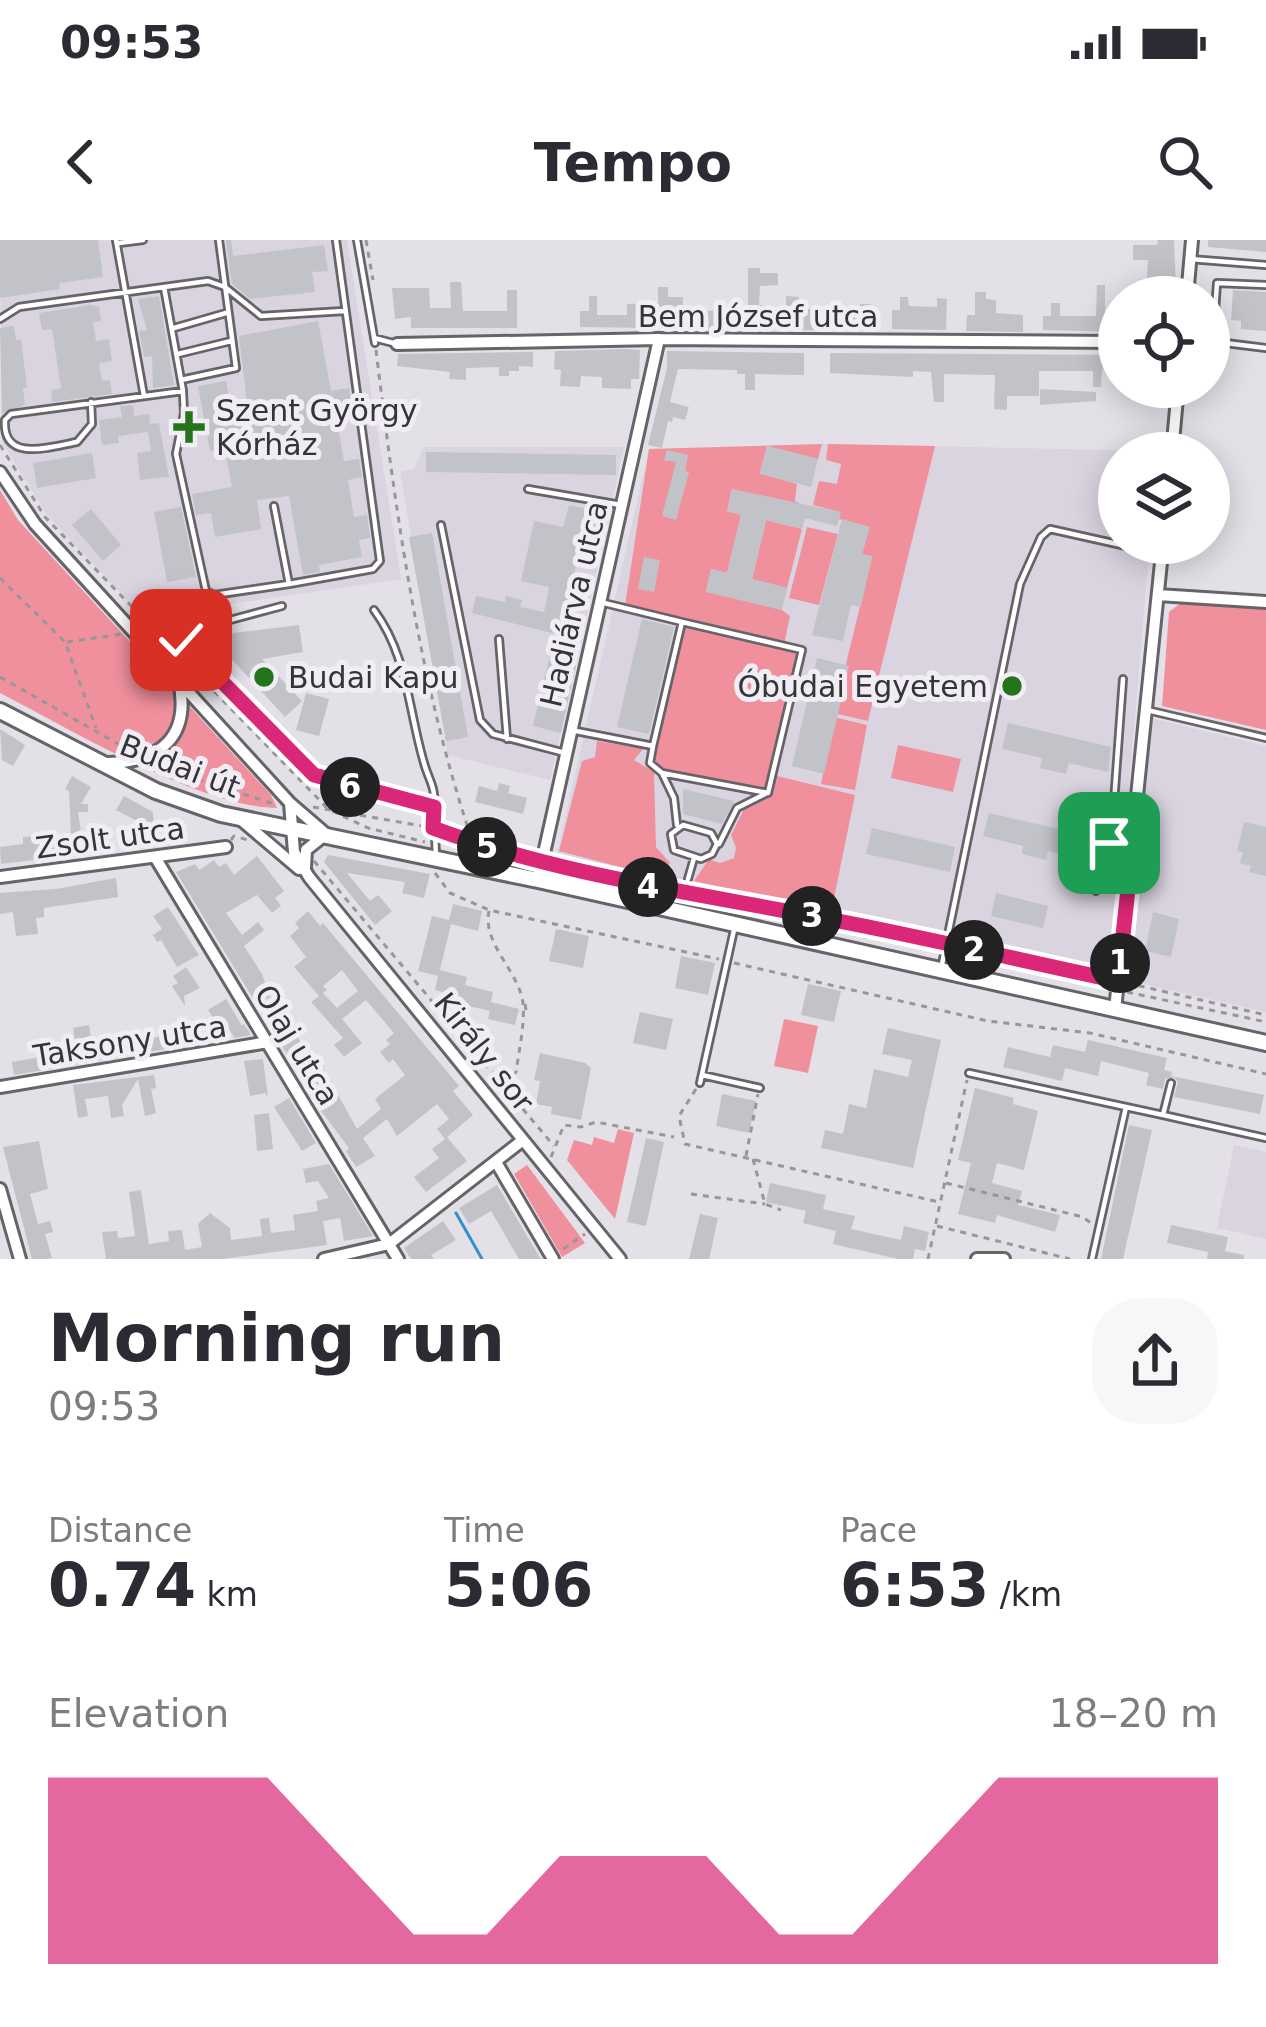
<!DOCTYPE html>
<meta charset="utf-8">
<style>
:root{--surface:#fff;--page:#f7f7f7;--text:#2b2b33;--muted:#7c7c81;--accent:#db2777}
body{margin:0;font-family:"DejaVu Sans",sans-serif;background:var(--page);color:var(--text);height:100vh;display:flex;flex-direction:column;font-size:45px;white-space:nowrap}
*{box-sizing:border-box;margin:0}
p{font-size:39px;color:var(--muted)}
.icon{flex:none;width:66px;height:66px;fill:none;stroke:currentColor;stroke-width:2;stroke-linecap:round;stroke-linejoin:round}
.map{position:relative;height:1019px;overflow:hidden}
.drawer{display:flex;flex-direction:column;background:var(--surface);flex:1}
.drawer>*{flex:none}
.tools{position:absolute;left:1098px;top:36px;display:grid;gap:24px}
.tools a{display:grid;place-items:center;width:132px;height:132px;border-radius:50%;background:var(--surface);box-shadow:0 6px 30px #0003;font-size:60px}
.pin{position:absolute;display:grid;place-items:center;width:102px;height:102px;color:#fff;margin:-51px;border-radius:24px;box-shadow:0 6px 18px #0006}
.km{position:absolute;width:60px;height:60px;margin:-30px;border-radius:50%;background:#222;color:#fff;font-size:33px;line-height:60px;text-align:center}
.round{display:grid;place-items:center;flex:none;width:126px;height:126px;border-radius:48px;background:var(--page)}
.head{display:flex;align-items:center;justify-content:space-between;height:204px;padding:0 48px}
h1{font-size:66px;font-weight:800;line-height:90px}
.metrics{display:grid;grid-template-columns:repeat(3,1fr);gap:18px;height:204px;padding:12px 48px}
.metrics div{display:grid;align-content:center}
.metrics b{font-size:60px;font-weight:800}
.metrics small{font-size:33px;font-weight:400}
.metrics p{font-size:33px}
.chart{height:336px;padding:24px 48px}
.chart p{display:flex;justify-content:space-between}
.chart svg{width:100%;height:216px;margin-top:12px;fill:var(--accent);opacity:.7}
.status{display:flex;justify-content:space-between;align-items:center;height:84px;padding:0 60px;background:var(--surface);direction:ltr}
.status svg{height:33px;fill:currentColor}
header{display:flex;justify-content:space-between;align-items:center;height:156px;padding:0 48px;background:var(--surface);font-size:54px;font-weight:800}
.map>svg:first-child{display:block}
.built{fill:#dad4e1}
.green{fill:#f1909d}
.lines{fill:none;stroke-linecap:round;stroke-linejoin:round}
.stream{stroke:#3390c9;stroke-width:3}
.building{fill:#c1c3c9}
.lane-casing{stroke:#666369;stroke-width:10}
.street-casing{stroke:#666369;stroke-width:16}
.secondary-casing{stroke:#666369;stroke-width:20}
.path{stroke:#98969b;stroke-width:3;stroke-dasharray:6 6;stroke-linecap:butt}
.lane{stroke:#fff;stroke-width:4.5}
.street{stroke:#fff;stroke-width:10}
.secondary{stroke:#fff;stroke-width:14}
.route-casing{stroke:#fff;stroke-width:24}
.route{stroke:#db2777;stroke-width:15}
.poi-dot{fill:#25731a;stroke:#f0edf4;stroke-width:4.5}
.labels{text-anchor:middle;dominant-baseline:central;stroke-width:10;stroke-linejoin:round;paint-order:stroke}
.street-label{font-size:30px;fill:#353437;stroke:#f0edf4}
.poi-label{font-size:30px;fill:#353437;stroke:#f0edf4;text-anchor:start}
</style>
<div class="status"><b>09:53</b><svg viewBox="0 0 49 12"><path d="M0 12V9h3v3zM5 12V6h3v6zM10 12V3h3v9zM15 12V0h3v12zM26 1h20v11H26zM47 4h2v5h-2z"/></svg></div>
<header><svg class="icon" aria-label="back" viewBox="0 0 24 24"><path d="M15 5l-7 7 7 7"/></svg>Tempo<svg class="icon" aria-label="search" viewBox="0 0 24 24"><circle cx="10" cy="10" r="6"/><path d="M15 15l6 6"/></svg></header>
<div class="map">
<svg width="1266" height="1019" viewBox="0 0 1266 1019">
<rect width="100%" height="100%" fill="#e3e0e7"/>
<!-- built -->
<path class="built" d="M0,0H347L401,339L143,377L47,275L2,202Z
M828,204L1158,211L1119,213V303H1150L1127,568L1106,733L556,618L649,209Z
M424,207H624L550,540L448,515L400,232L414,229Z
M1151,478L1266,506V772L1126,740Z
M1234,905L1266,912V999L1217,988Z"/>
<!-- green -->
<path class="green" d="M822,204L818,219L767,206L760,233L797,244L795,261L807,267L732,249L727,271L741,275L727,333L711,329L706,351L782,370L790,376L784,405L802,410L773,539L777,536L855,555L831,673L694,641L709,619L720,623L734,618L736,608L731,595L753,551L662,533L650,523L681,382L624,372L649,209Z
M828,204L935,206L868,481L834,473L872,317L862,314L869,287L839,279L840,272L813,265L819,241L837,244L841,224L826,220Z
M0,250L18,280L271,555L277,568C200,567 70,489 0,453Z
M766,280L802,289L787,348L752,339Z
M807,287L838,294L819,365L789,358Z
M1182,362L1266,368V490L1162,466L1169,372Z
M834,477L867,485L855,550L821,544Z
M597,501L643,509L634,520L654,532L656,607L670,623L659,637L559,611L582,521L595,517Z
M898,505L961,519L953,552L891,538Z
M784,779L818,786L808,833L774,826Z
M618,889L634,893L615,979L567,920L574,900L592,905L594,897L614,903Z
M527,925L585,1003L562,1017L514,934Z"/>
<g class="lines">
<!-- stream -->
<path class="stream" d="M456,973L482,1019"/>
</g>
<!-- building -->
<path class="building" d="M0,0H98L103,37L59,43L60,49L0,58Z
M226,0H231L233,16L324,5L328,31L312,32L315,52L250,59L232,44Z
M1158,0H1174L1176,49L1146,48L1148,20H1133V5H1157Z
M1208,0H1266V12L1208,7Z
M748,28H760V33H778V45L760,46L759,65H769V72H786V56L799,57V69L860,68V64H871L872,91L580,87V71H589V56H597V75H627V64L658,63V47H668V57H683V72L748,69Z
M450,42H461L463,71H507V50H517V88H411V77L395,79L392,48H429L430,68H451Z
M1097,45H1105V74H1119V92L1043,90V76H1051V63H1060V76H1096Z
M1233,50L1266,52V91L1241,89V81L1231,80Z
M975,52H986V59L996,60V73L1023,75V92L966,91L967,75H975Z
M159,56L174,145L153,148L152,116L144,117L139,91L147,90L138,59Z
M900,57H908L909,66L937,67V58L947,59L946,90L892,89V70H900Z
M91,65L99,67L101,81L93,82L96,101L109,99L112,121L99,123L102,141L110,140L112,154L52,162L51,150L61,148L52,89L42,90L39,73Z
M318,81L331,151L349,148L353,172L336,175L344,221L359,219L362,237L348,240L354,277L367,275L370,298L359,300L362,317L319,325L320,332L303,335L289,256L257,260L261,289L215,297L211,273L196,275L192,254L232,247L225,209L210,211L198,146L226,141L232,176L248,172L239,96Z
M14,86L16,100L21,99L27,148H23L25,165L2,173L0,88Z
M625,109L640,110L639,139H631V149L602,148V137L581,136L580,147L560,146L561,130L554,129L555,111Z
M667,111L804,113V135L755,134V150H745V134H737V130L678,129L670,162L689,167L685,180L673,177L672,182L668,181L662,208L648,205L667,128Z
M533,112V127L519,126V131H509V136H499V127L466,128V140L449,139L450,132L397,126L398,114Z
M830,113L1119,115V130L1102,129L1101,147H1093V131H1039V156H1007V170L994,169L995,135L944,134V162H934L931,132L913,131V137L830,133Z
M1040,149L1096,152V161L1040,165Z
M133,165L134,176L149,174L150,184L159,183L169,237L140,240L137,213L151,211L148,192L118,196L119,203L102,205L99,180L122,177L120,166Z
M767,206L818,219L811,247L760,234Z
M667,210L688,215L685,231L689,232L676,280L662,276L676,222L664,220Z
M426,212L616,215V235L426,232Z
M92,213L96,238L37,248L33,223Z
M732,249L841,272L837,286L805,278L802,289L766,280L752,339L787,348L782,370L706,352L711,329L727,333L741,275L727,271Z
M569,265L610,274L606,292L585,287L563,383L583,388L580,400L472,373L476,356L505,362L506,356L522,360L520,367L544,372L549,347L521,341L534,281L563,287Z
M181,267L196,337L167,342L154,272Z
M91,269L121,305L103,321L72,285Z
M842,279L870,287L862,314L872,316L861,367L851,365L843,401L812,395Z
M432,293L468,497L446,501L409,297Z
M644,317L660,320L654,352L638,349Z
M642,379L674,387L649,494L617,487Z
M299,385L303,412L262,419L302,461L285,477L227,414L224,402L233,393Z
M551,411L578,417L561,493L533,486Z
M817,418L849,426L824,534L792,526Z
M306,453L329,459L319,496L296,490Z
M1008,483L1111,507L1108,532L1069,523L1066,534L1040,528L1042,518L1002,509Z
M0,489L25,505L13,526L2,520Z
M72,536L91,547L81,564H88V572H78L82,598L91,597L93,613L1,624L0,607L23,604V597L71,594L69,551L65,549Z
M499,543L510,546L508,553L527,558L523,574L475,562L479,546L497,551Z
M683,549L734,561V562L722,584L683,574Z
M124,556L153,572L154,593H140L139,582L116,570Z
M989,573L1094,597L1089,620L1048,611L1046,620L1022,614L1023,606L983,596Z
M1244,582L1266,587V636L1249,632L1251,626L1240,623L1243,612L1237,611Z
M872,588L955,607L950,632L866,614Z
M328,615L430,634L424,658L402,653L405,642L347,633L370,661L378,655L392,671L375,685L324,622Z
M257,616L284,651L275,658L281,666L272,673L257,655L226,673L242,695L258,682L264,690L244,706L262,734L270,757L257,765L176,632L195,624L199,630L214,620L219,627L226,623L234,635Z
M116,638L118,657L44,668V677L36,678L38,694L16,696L13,672L0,674V653L56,649Z
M996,653L1048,666L1043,688L991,676Z
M453,664L482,671L478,691L451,684L440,730L467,737L465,745L493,752L491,762L519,769L515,785L488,779L490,771L460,764L462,757L435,750L438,736L418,731L432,676L449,680Z
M168,667L199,715L177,727L161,700L157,702L153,695L162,689L153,676Z
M308,671L320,686L323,683L459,846L453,851L473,875L447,897L467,921L426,952L414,937L439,918L432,909L445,899L437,889L449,879L437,864L397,896L387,879L363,898L375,916L356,927L346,911L349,908L318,867L267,780L281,772L290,782L313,826L320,822L357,889L381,869L375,859L405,835L393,819L389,823L380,812L390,804L386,800L394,793L366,760L342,779L362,803L344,817L334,805L343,798L311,762L323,753L337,768L358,751L342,730L323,746L327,750L319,756L294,727L306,717L290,696L299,688L295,683Z
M1153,672L1179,679L1171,717L1145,711Z
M556,689L589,696L583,728L549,721Z
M681,716L715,723L708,755L675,748Z
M186,727L200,748L184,756L185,766L172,746L178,743L173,736Z
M808,744L841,751L834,782L801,775Z
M226,759L242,786L244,784L251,795L235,798L228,788L210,799L205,791L217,784L208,770Z
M640,772L673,779L666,810L633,803Z
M89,785L93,808L142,803V800L188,791L190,805L14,835L12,822L76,811L73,788Z
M888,788L941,800L913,928L821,908L825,890L843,894L849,864L866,868L874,829L908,837L912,820L882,814Z
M1088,800L1167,818L1164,830L1172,832L1171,836L1264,855L1260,874L1174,857L1178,842L1174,837L1165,839L1163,849L1146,845L1149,833L1101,821L1098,836L1065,828L1062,841L1003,827L1008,807L1050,817L1053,805L1085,812Z
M540,813L585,823L591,828L581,880L551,874L552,867L536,864L540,841L534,840Z
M263,819L268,857L265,853L250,856L244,821Z
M154,835L156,848L151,849L156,873L145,876L138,839L122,865L124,876L111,878L108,856L85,859L88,876L78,878L73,845Z
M975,848L1014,858L1013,864L1038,871L1024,930L997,923L992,943L1022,951L1018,965L1060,975L1055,992L997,975L995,983L958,974L971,923L958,920Z
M722,854L756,861L749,893L716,886Z
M289,858L316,903L302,911L274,867Z
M269,873L273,909L257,911L254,875Z
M1129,885L1152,890L1123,1019H1101Z
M646,898L664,902L646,986L627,982Z
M39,901L48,949L30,954L38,984L50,981L53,992L45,994L52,1018L46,1019H32L3,907Z
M329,924L373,996L344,1001L340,978L323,981L327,1005L221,1019H106L102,992L117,991L118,998L135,996L129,952L141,950L149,1004L169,1001L168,991L182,990L185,1010L202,1007L198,984L210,973L230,988L231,1000L262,996L260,979L269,978L271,993L295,990L293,975L318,971L316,961L329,958L318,941L306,943L303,929Z
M770,943L826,955L823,969L855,976L851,989L901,1000L904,986L929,992L925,1011L915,1009L913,1019H898L833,1004L836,991L803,983L806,971L766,962Z
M497,945L533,1006L541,1019H519L491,971L469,984L459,968Z
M700,974L718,978L715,992L709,1019H689Z
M443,981L456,1000L431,1015L434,1019H411L404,1008Z
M1171,985L1228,997L1225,1011L1244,1015V1019H1207L1208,1012L1167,1003Z"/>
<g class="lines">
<!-- lane casing -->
<g class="lane-casing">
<path id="lane" d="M116,0L144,156
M357,0L375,103
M119,3L143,0
M1190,19L1266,25
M0,79L19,67L208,41L225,47L261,76L344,71
M174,88L226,73
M374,98L397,104
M1209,101L1266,108
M1213,101L1217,43L1266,45
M178,114L231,101
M181,140L236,128L219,0
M183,153L184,173L176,214L206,351L214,355L289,344
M91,162L92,184L77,202C50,207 2,223 5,180L11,174L183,151L164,47
M528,249L621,265
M274,266L289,344L373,329L380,321L336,0
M441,285L480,480L493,494L565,513
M600,362L682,382
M374,370C408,416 408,469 424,523C429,541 436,547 434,567
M203,384L194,382L185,388L183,405L191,408L304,529L325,541L434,567L436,618
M499,399L507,499
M157,415L200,399L215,384L282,366
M1147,470L1266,498
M576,491L653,506L682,382L802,410L768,553L662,533L650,523L653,506
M662,533L674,558L677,585
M683,585L711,593L717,604L712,614L701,619L674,610L671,594Z
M1112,590L1134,594
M719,604L737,568L765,554
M688,639L694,618
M1096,651L1112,590L1123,439
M941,729L1020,344L1041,297L1050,289L1162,314
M969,833L1126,867L1092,1019
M702,835L760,848
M700,843L734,690
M1126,867L1163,875L1171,843
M1163,875L1266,898"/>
</g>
<!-- street casing -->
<g class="street-casing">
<path id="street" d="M1187,57L1192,0
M397,104L659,99L1119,102
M1172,213L1178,147
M0,232L35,284L290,563L326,594L306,610L305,628
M1158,355L1266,362
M108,523C160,522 191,497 179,441
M290,563L294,612L309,637L620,1019
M240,579L299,629
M155,617L398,1019
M0,637L226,607
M538,640L659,99
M1115,770L1163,303
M0,847L268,802
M496,922L553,1019
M0,949L20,1019
M324,1019L389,1004L523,900
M977,1019H1004"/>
</g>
<!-- secondary casing -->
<g class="secondary-casing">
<path id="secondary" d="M0,471L156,551L221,574L538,640L1266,803"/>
</g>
<!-- path -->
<path class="path" d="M366,0L373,40
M376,110C396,275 419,443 472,600
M0,205L45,277L166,402
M0,338L65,402L96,488
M67,402L122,394
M181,417L328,569L368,588L425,602
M0,437L129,510
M152,524L274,564
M313,567L428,587
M443,592L530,621
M231,600L234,596L248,600
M314,621L554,906
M551,626L936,702
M435,633L450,653L489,670L719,719
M489,671C482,704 519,731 523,763C525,784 519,811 516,832L506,841
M745,673L936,711
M951,705L1106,738
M951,714L1106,747
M734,723L988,781L1090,793L1266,834
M1127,743L1266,775
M1127,752L1266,782
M525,764L527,775
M696,849L679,876L685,904L939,962
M746,916L758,854
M551,917L564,885L581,887L596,882L674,897
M753,919L765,964L781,970
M946,943L1083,977L1092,984
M691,954L765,964
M937,986L1070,1019
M563,1009L585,994
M928,1019L967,840"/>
<!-- lane -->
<use href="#lane" class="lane"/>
<!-- street -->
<use href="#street" class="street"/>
<!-- secondary -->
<use href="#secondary" class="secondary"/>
</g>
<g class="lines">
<!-- route casing -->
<g class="route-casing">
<path id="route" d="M181,400L314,535L434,567L433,588C563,636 698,653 833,680C928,698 1023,721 1118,741L1134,594L1112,590L1109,603"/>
</g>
<!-- route -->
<use href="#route" class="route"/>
</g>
<!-- markers -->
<g class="poi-dot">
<path d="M183 169h12v12h12v12h-12v12h-12v-12h-12v-12h12z"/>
<circle cx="264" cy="437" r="12"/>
<circle cx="1012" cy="446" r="12"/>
</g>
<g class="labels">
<!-- street labels -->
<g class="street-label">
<text x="758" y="76">Bem József utca</text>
<text transform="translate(574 364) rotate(-77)">Hadiárva utca</text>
<text transform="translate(180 526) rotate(21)">Budai út</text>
<text transform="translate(110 598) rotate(-8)">Zsolt utca</text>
<text transform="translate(130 801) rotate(-9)">Taksony utca</text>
<text transform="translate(297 805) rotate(59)">Olaj utca</text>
<text transform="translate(484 812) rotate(52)">Király sor</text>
</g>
<!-- poi labels -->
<g class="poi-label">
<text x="216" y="170">Szent György<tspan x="216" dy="34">Kórház</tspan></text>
<text x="288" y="437">Budai Kapu</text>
<text x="988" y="446" text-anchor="end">Óbudai Egyetem</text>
</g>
</g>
</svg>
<div class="tools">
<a><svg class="icon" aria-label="locate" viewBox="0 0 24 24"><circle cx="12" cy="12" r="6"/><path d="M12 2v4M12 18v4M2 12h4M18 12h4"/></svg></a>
<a><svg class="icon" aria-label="layers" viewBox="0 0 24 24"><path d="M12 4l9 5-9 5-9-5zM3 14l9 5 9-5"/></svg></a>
</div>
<div class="pin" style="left:1109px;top:603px;background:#1e9e55"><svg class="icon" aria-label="arrive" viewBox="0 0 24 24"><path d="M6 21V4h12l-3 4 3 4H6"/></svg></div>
<div class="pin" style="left:181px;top:400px;background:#d93025"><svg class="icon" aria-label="check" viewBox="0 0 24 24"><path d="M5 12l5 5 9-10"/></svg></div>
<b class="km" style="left:1120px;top:723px">1</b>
<b class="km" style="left:974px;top:710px">2</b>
<b class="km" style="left:812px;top:676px">3</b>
<b class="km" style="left:648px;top:647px">4</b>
<b class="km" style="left:487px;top:607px">5</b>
<b class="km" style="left:350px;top:547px">6</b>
</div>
<section class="drawer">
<div class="head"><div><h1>Morning run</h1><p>09:53</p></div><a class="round"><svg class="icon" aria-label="share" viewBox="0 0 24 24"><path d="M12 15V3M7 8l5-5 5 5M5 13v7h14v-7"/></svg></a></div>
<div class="metrics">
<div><p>Distance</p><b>0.74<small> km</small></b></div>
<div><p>Time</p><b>5:06</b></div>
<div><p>Pace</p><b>6:53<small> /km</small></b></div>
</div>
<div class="chart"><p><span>Elevation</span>18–20 m</p>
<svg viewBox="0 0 160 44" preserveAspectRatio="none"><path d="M0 44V6L10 6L20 6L30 6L40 22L50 38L60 38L70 22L80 22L90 22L100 38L110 38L120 22L130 6L140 6L150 6L160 6V44z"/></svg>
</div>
</section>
